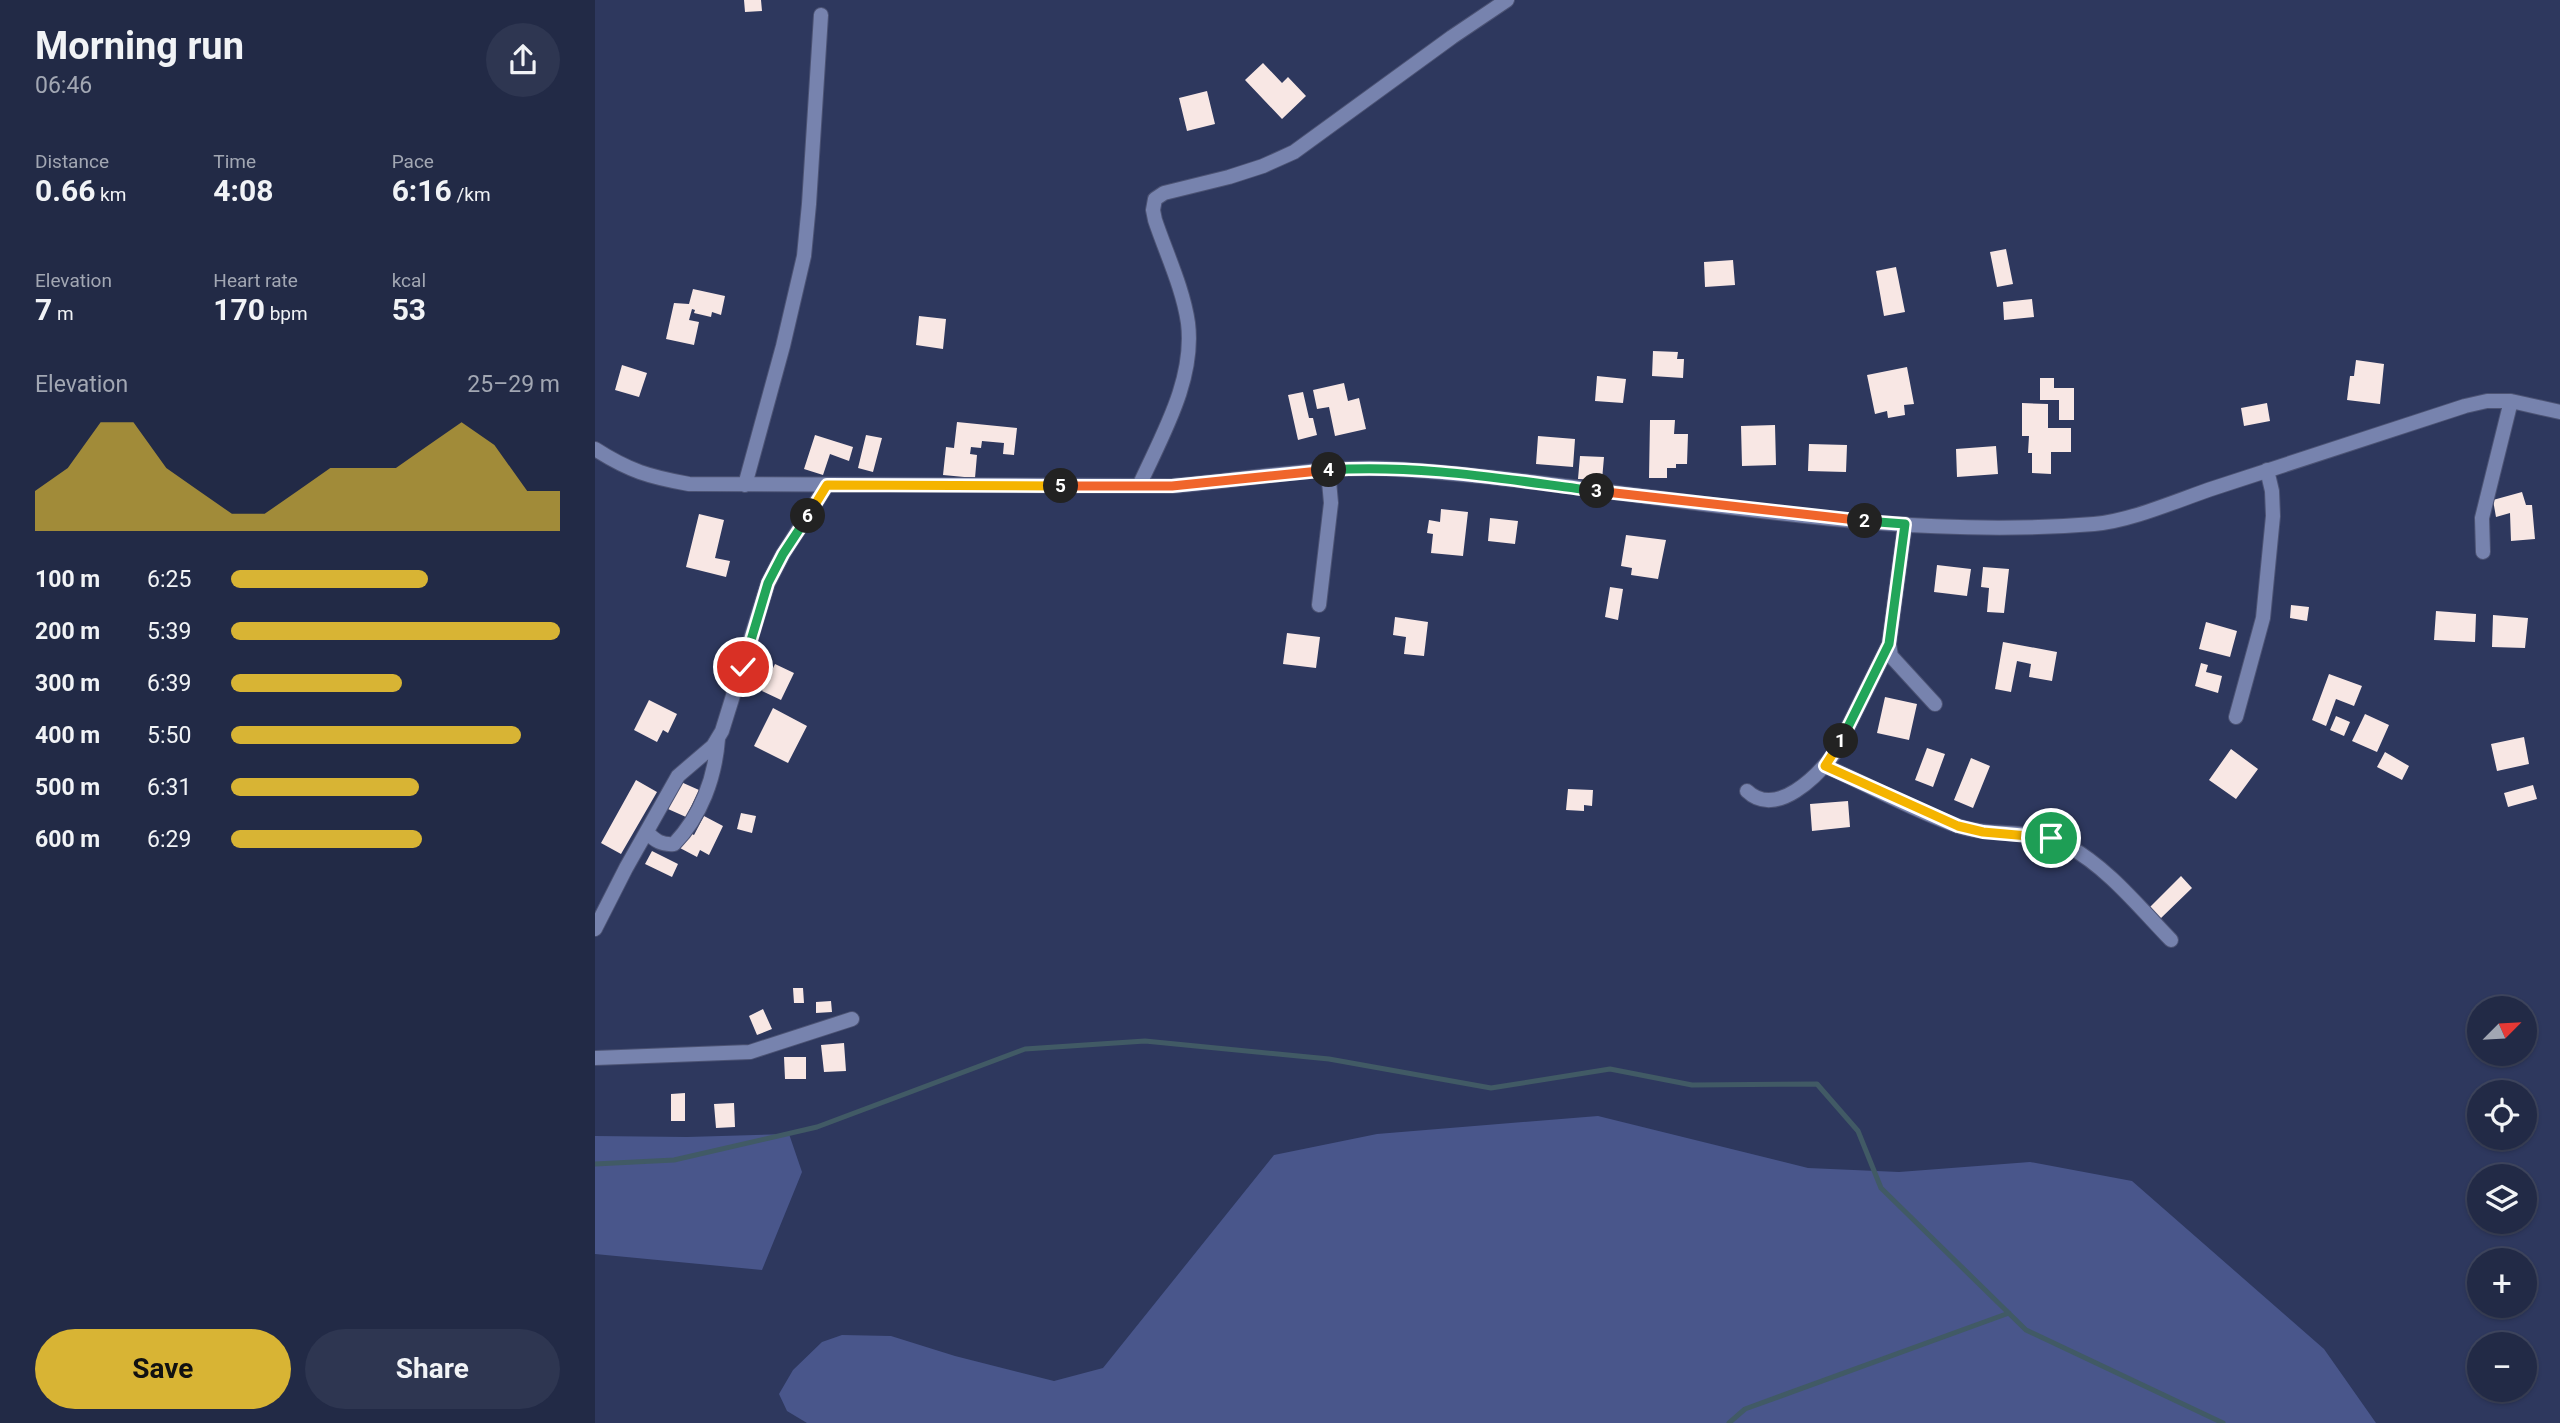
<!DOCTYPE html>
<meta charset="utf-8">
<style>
:root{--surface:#222a46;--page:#2e3651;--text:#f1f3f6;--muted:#a2a7b3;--line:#3f465f;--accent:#d8b434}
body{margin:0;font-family:Roboto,sans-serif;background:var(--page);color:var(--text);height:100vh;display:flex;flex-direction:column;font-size:26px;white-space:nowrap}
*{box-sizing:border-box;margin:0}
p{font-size:23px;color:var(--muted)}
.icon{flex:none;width:38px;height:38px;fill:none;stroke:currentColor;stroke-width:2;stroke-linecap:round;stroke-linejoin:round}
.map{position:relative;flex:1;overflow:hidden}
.drawer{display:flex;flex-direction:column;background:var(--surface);width:595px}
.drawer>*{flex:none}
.needle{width:46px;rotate:66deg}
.controls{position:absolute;left:1872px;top:996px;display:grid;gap:14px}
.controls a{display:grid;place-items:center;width:70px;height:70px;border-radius:50%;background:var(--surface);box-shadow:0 2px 5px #0004,0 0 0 2px var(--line);font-size:35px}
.pin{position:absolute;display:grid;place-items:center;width:60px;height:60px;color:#fff;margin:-30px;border:4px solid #fff;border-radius:50%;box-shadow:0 2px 7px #0007}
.km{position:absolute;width:35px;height:35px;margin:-18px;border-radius:50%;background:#222;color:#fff;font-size:19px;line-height:35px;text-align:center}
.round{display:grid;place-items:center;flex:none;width:74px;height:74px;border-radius:37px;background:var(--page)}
.overview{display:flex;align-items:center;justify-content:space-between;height:119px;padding:0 35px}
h1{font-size:38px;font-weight:700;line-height:52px}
.figures{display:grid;grid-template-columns:repeat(3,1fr);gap:10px;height:119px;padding:7px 35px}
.figures div{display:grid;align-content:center}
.figures b{font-size:30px;font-weight:700}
.figures small{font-size:19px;font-weight:400}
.figures p{font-size:19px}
.chart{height:196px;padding:14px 35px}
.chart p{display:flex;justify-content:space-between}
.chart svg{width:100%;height:126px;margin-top:7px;fill:var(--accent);opacity:.7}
.cta{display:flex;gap:14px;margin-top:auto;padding:14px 35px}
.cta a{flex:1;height:80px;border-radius:42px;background:var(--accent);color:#111;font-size:28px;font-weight:700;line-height:80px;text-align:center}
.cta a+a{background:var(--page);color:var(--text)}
ul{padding:0 35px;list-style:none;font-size:23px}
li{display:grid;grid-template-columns:112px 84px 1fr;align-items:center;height:52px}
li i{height:18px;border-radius:9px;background:var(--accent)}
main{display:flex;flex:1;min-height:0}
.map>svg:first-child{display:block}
.green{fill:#49568b}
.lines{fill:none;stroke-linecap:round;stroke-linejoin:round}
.stream{stroke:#415a65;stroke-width:5}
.building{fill:#f8e7e4}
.street-casing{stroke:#4c5374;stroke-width:16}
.street{stroke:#7783ae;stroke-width:14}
.split-1-casing{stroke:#fff;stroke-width:14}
.split-2-casing{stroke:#fff;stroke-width:14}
.split-3-casing{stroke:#fff;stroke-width:14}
.split-4-casing{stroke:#fff;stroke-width:14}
.split-5-casing{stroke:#fff;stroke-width:14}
.split-6-casing{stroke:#fff;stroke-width:14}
.split-7-casing{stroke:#fff;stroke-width:14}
.split-1{stroke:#f5b400;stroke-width:9}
.split-2{stroke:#22a559;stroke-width:9}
.split-3{stroke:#f0652b;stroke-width:9}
.split-4{stroke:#22a559;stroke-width:9}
.split-5{stroke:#f0652b;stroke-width:9}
.split-6{stroke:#f5b400;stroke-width:9}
.split-7{stroke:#22a559;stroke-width:9}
</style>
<main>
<section class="drawer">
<div class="overview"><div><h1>Morning run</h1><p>06:46</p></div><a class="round"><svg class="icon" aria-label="share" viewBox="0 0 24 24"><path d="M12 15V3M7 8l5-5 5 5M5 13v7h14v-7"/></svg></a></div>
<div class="figures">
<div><p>Distance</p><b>0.66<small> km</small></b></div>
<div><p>Time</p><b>4:08</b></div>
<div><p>Pace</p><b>6:16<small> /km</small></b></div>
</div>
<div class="figures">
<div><p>Elevation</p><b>7<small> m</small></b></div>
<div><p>Heart rate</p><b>170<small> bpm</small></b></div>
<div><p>kcal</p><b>53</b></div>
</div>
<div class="chart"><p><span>Elevation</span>25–29 m</p>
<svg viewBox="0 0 160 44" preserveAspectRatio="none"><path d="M0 44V30L10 22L20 6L30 6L40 22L50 30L60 38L70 38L80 30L90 22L100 22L110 22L120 14L130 6L140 14L150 30L160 30V44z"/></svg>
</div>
<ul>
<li><b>100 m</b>6:25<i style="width:60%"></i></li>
<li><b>200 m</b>5:39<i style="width:100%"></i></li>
<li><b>300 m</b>6:39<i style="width:52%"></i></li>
<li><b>400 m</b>5:50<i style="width:88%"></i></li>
<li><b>500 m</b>6:31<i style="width:57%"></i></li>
<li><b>600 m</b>6:29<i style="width:58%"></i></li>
</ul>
<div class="cta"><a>Save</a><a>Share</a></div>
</section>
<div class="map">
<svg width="1965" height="1423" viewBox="0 0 1965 1423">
<rect width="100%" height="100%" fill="#2e385e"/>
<!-- green -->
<path class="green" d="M1003,1116L1213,1168L1304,1172L1435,1162L1537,1181L1729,1349L1781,1423H212L192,1411L184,1394L198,1370L227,1342L247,1335L296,1336L360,1356L459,1381L508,1368L679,1155L782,1134Z
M194,1134L207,1172L167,1270L0,1254V1136L92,1137Z"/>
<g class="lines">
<!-- stream -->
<path class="stream" d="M0,1164L79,1160L222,1127L430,1049L550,1041L734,1059L896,1088L1015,1069L1097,1085L1222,1084L1263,1131L1286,1188L1431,1330L1628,1423
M1134,1423L1150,1409L1414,1313"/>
</g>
<!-- building -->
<path class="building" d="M149,0H166L167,11L150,12Z
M668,63L687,83L693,77L711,96L687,119L650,80Z
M612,91L620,124L592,131L584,98Z
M1411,249L1418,284L1402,287L1395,252Z
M1138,260L1140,285L1110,287L1109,262Z
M1301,267L1310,312L1289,316L1281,271Z
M98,289L130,296L126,315L117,312L116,317L99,313L100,310L97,309L94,320L104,322L99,345L71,339L79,303L94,304Z
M1437,299L1439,317L1409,320L1408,302Z
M324,316L351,319L348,349L321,345Z
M1058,351L1083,352L1082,359H1089L1088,378L1057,376Z
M1761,360L1789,364L1785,404L1752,400L1755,376H1759Z
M27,365L52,373L44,397L20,390Z
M1312,367L1319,404L1309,405L1310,415L1293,418L1292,411L1280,414L1272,375Z
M1002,376L1031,379L1028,403L1000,401Z
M1445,378H1459V388H1479V420H1464V400H1445Z
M749,383L753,401L764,398L771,429L740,436L734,407L722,409L718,390Z
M708,392L714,418H718L722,435L703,440L693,395Z
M1427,403L1453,404V428H1476V452H1456V474L1437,473V453H1433L1434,436H1427Z
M1672,403L1675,421L1649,426L1646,408Z
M1055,420H1080L1079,434H1093L1092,464H1081V468H1072V478H1054Z
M362,422L422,428L419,455L408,454L409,443L387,441L386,448L376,447L375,454L382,455L380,478L348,475L351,447L359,448Z
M1180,425L1181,465L1147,466L1146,426Z
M220,435L258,447L254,461L235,454L228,475L209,469Z
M271,435L287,438L278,472L263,468Z
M943,436L980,439L978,467L941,464Z
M1214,444L1252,445L1251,472L1213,471Z
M1401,446L1403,474L1362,477L1361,449Z
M985,456L1009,457L1007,480L983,479Z
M1927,492L1931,505H1937L1940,539L1916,541L1915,513L1901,517L1898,500Z
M846,509L873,512L868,556L836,553L838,534L832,533L834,520L845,522Z
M104,514L129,520L120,558L135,561L131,577L91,567Z
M895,518L923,521L920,544L893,541Z
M1031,535L1071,540L1063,579L1036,575L1037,568L1026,566Z
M1342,565L1376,569L1372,596L1339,592Z
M1388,567L1414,569L1409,613L1392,612L1394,588L1386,587Z
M1015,587L1028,589L1023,620L1010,617Z
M1696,605L1714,607L1712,621L1695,618Z
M1841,611L1881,614L1880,642L1839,640Z
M1898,615L1933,618L1930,648L1897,647Z
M800,617L833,622L829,656L809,654L811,637L798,635Z
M1611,622L1642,631L1635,657L1604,649Z
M692,633L725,637L721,668L688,664Z
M1408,642L1462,652L1457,681L1434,677L1436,664L1422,661L1416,692L1400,689Z
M1606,663L1613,665L1611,672L1627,676L1623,693L1600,686Z
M180,664L199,673L186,700L167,691Z
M1734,674L1767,686L1759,706L1741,699L1731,726L1717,720Z
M1290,697L1322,704L1314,740L1282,733Z
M54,700L82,714L73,733L68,730L62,742L39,730Z
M178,708L212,726L193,763L159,746Z
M1770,714L1794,725L1782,752L1757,741Z
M1741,716L1755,722L1749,736L1735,730Z
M1929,737L1934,764L1902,771L1896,744Z
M1332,748L1350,754L1338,787L1320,780Z
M1636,749L1663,769L1641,799L1614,780Z
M1790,752L1814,766L1807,780L1782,767Z
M1376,758L1395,766L1378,808L1359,800Z
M41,780L62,792L26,854L6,843Z
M86,782L104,790L91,817L73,809Z
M1938,785L1942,799L1913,807L1909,793Z
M973,789L998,790L997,806L989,805V811L971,810Z
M1253,801L1255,827L1217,831L1215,804Z
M146,813L161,816L157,833L142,829Z
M109,816L128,826L114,855L105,850L102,857L85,848L93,832L99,835Z
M57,851L83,864L77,877L50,864Z
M1586,876L1597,888L1565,919L1554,908Z
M198,988H208L209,1003H199Z
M236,1001L237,1012L221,1013V1002Z
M168,1009L177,1029L162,1035L154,1016Z
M249,1043L251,1071L229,1072L226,1045Z
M189,1057H211V1079H190Z
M90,1093V1121H76V1094Z
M139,1103L140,1127L121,1128L119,1104Z"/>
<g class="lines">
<!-- street casing -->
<g class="street-casing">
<path id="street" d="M0,449C34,471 55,477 94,484L577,486C652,480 726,465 801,469C1032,484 1266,543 1499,524C1536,521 1583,500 1619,488C1703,460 1787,433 1870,406L1892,401H1916L1965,412
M150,485L188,346L209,256L214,204L226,15
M544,486C567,435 600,380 593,323C588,288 571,253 560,220L558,210L560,199L569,193L634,177L668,166L699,152L857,37L912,0
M1310,524L1294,644L1296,656L1340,704
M1888,552L1887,518L1916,401
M724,605L736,503L733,470
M1641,717L1668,618L1678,516L1677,491L1672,470
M1230,766C1274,785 1317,810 1363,826C1398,838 1440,827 1473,846C1513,868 1544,907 1576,940
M1152,791C1181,819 1223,776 1241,751L1294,644
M52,832C60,841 67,845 79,844C106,816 120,778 123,739
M0,929L31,868L83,776L118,746L127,731L173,583L188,554L232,485
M0,1058L155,1052L257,1019"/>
</g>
<!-- street -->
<use href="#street" class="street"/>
</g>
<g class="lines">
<!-- split-1 casing -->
<g class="split-1-casing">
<path id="split-1" d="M1246,741L1230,766L1363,826L1388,832L1456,838"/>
</g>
<!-- split-2 casing -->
<g class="split-2-casing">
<path id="split-2" d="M1246,741L1294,644L1310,524L1270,521"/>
</g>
<!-- split-3 casing -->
<g class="split-3-casing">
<path id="split-3" d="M1002,491L1270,521"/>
</g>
<!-- split-4 casing -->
<g class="split-4-casing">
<path id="split-4" d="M734,470C824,464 914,480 1002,491"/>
</g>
<!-- split-5 casing -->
<g class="split-5-casing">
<path id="split-5" d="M466,486H577L734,470"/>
</g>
<!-- split-6 casing -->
<g class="split-6-casing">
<path id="split-6" d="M213,516L232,485L466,486"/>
</g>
<!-- split-7 casing -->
<g class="split-7-casing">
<path id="split-7" d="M148,667L173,583L188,554L213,516"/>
</g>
<!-- split-1 -->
<use href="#split-1" class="split-1"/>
<!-- split-2 -->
<use href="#split-2" class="split-2"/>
<!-- split-3 -->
<use href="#split-3" class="split-3"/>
<!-- split-4 -->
<use href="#split-4" class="split-4"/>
<!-- split-5 -->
<use href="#split-5" class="split-5"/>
<!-- split-6 -->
<use href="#split-6" class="split-6"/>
<!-- split-7 -->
<use href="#split-7" class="split-7"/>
</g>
</svg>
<div class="controls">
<a><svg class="needle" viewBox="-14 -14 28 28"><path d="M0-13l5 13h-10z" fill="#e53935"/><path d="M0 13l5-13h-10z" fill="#a2a7b3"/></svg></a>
<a><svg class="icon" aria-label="locate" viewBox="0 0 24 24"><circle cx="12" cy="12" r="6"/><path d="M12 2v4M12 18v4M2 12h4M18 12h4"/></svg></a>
<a><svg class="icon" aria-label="layers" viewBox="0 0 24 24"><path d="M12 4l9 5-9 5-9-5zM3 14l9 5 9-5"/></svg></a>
<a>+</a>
<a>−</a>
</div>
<div class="pin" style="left:1456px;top:838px;background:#1e9e55"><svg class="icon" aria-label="arrive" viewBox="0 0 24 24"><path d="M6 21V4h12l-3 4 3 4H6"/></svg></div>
<div class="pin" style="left:148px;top:667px;background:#d93025"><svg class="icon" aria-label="check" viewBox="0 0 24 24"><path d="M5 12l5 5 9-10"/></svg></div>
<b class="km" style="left:1246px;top:741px">1</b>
<b class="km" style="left:1270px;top:521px">2</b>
<b class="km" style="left:1002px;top:491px">3</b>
<b class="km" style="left:734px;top:470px">4</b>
<b class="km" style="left:466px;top:486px">5</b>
<b class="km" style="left:213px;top:516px">6</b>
</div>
</main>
